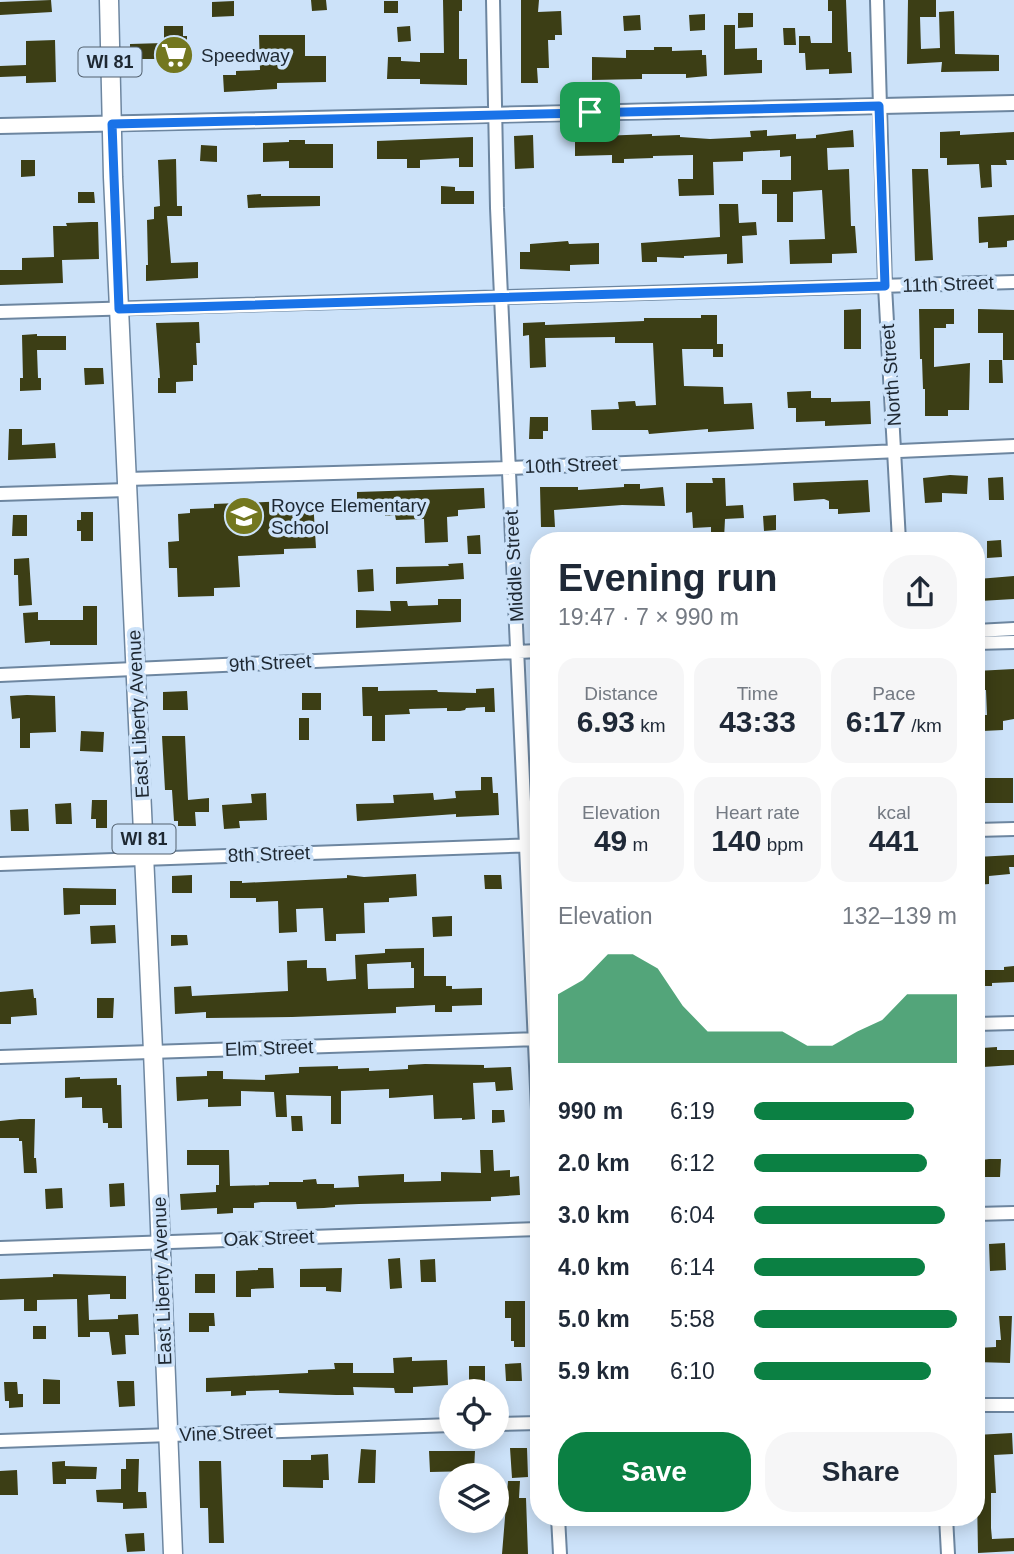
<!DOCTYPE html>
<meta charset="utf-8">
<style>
:root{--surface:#fff;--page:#f6f6f7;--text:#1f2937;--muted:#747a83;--accent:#0b8043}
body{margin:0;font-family:Arial,sans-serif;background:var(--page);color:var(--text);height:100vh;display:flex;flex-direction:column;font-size:26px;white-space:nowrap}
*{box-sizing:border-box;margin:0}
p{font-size:23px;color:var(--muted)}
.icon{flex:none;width:38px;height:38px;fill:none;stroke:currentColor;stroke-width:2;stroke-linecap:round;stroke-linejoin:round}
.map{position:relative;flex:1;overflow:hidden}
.details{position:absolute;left:530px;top:532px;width:455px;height:994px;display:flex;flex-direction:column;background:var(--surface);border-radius:28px;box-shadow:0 4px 18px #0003}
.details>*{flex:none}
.controls{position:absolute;left:439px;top:1379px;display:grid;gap:14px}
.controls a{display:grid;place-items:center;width:70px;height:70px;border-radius:50%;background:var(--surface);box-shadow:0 4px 18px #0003;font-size:35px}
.pin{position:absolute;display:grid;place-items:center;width:60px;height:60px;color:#fff;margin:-30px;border-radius:14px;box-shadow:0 4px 10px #0006}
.round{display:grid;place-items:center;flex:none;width:74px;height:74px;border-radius:28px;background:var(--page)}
.headline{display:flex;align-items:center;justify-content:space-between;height:119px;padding:0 28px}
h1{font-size:38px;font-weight:700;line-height:52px}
.metrics{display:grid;grid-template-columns:repeat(3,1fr);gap:10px;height:119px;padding:7px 28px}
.metrics div{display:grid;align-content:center;border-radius:18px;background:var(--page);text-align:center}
.metrics b{font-size:30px;font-weight:700}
.metrics small{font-size:19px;font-weight:400}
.metrics p{font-size:19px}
.chart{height:196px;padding:14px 28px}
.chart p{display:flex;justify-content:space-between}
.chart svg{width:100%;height:126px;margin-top:7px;fill:var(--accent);opacity:.7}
.action{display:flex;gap:14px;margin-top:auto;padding:14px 28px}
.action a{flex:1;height:80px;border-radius:28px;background:var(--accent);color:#fff;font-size:28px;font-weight:700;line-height:80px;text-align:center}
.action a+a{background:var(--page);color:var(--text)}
ul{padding:0 28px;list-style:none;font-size:23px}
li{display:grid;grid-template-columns:112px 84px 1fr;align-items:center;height:52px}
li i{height:18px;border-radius:9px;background:var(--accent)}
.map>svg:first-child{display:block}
.building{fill:#3c3e15;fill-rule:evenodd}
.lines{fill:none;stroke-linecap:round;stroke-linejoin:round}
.minor-casing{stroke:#6d86a0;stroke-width:16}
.tertiary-casing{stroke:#6d86a0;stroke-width:18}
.primary-casing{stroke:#6d86a0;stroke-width:21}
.minor{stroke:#fff;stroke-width:12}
.tertiary{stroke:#fff;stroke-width:14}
.primary{stroke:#fff;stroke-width:18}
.route-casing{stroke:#fff;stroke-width:14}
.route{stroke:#1a73e8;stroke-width:9}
.labels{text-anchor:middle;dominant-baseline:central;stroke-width:7;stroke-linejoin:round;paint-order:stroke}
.shield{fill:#cce2f9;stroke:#52606e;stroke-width:2}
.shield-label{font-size:18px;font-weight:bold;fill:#1e2832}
.poi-label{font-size:19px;fill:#1e2832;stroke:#cce2f9;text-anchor:start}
.street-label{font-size:19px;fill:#1e2832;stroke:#cce2f9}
</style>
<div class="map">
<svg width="1014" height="1554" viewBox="0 0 1014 1554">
<rect width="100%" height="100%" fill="#cce2f9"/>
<!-- building -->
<path class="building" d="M51,0L52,12L0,15V2Z
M311,0H326L327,10L312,11Z
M443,0H462V11H459V59H467V85L420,84V79H387L388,57H401V61L420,62V53H444Z
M521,0H539L538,12L561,11L562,35H555V40H548L549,68H537L538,83H521Z
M828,0H846L848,52H851L852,73L829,74V69L806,70L805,53H799V36H810L811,43H832V11H828Z
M908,0H936V17H920L921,49L940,48L939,12L954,11L955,54L999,55V71L941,72L942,62L907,64Z
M234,1V16L212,17V2Z
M384,1H398V13H384Z
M738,13H753V27L738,28Z
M705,14V30L690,31L689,15Z
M640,15L641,30L624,31L623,16Z
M724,25H735V49L757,48V60H762V73L724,75Z
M164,26H183V36H187V45H183L184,65H165L164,59H130V44L164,43Z
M410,26L411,41L398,42L397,27Z
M783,28H795L796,45H784Z
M259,35H305V56H326V82L277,83V89L224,92L223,75H236V71L260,70Z
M55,40L56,82L26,83V76L0,77V66L26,65V41Z
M654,47H672V51L702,50V55H706L707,76L686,78V74H642V79L592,80V57L626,58V50H654Z
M767,130V136L796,134V139L816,138V135L853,130L854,147L827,148L828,170L849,169L851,226H855L857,253L832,254V263L790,264L789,240L825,239L822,190L793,192V222H777V194H762V180H791V156L780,157V150L743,152V161L713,162L714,195L679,196L678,179H693V155L653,156V158L624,159V163H612V155L575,156V137L652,134V136L680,135V137L710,139L751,137L750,131Z
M960,131V135L1014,132V160H1006L1007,165H991L992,187L981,188L979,164L947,165V158H940V132Z
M533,135L534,168L515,169L514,136Z
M473,137V167H459V158L420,160V168H407V159H377V141Z
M289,140H305V144H333V168H289V161L263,162V143L289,142Z
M201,145L217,146V162L200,161Z
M176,159L177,206H182V216H167L171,263L198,262V278L146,281V265H148L147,220L154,219V207L160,206L158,160Z
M21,160H35V176L21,177Z
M912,169H928L933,260L915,261Z
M441,186L455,187V191H474V204H441Z
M78,192H94L95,203H78Z
M261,194V196H320V206L248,208L247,195Z
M719,204H738L739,223L756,222L757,235L742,236L743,263L727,264V254L684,256V258L657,257V262H642L641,243L720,237Z
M1014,215V240L1007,241V247L988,248V242L979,243L978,217Z
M91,222H98L99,259L62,260L63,283L0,285V270H22V258L54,257L53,226H67L66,223Z
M568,241L569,244L599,243V264L570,265V271L520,269V252H530V244Z
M861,309V349H844V310Z
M919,309H954V324H946V328H934V367L970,363L969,410H948V416H925V389H923L922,359H920Z
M978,309L1014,310V360H1003V333H978Z
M701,315H717V344H723V357H713V349H682L684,386L723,387L724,404L752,403L754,429L708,432V429L649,434L648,430H592L591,410L619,409L618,402L635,401L636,406L656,405L653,343H615V337L545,338L546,367L530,368L529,335L523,336V323L545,322V325L644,321V318H701Z
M199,322L200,343H196L197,365H193V381L176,382V393H158V378H160L156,323Z
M37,334V336H66V350H37L38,378H41V390L20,391V378H23L22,335Z
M989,360H1002L1003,383H989Z
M84,368H103L104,384L85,385Z
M811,391V398H831V402L870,401L871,424L825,426V421L796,422V408H788L787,392Z
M530,417H548V431H543V439H529Z
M9,429H22V445L55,443L56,458L8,460Z
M950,475L968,476L967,494L942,493V502L925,503L923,478Z
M1003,477L1004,500H989L988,478Z
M712,478H725L726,506L743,505L744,518L725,519L724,539H711V527L693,528L692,512L686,513V483H713Z
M868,480L870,512L838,514V509H829V501L824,499L794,501L793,483Z
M624,484H640V489L663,487L665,506L622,505L554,510L555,527H541L540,487H578V490L624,487Z
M484,488L485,508L458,510V516L447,517L448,542L425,543L424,519L396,520L395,515L385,516V513L357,512V492Z
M313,500L316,548L284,549V554L238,556L240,587L214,588V596L178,597L177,568H169L168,542L179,541L178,514L190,513V509L214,508V504Z
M81,512H93V541H81V531H77V520H81Z
M13,515H27V536H12Z
M776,515V530L764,531L763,516Z
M480,535L481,554H468L467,536Z
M1001,540L1002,557L987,558V541Z
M29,558L32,605L19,606L18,575H14V559Z
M463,563L464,579L396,584V567L449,566L448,564Z
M373,569L374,591L358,592L357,570Z
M1014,576V599L980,601L978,579Z
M438,599H461V622L356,628V610L391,611L390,601H407L408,606L438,605Z
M83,606H97V645H50V641L25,643L23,613L38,612V620H83Z
M1014,669V719L1003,721V730L983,731V715H987L986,690H976V671Z
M362,687H378V691L437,690L438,692L476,693V689L494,688L495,712H485V707L466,708L465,710L460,711H447V708L409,709L410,714L385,715V741H372V716H363Z
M187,691L188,710H163V692Z
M302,693H321V710H302Z
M27,695L55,696L56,732L30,733V748H20V718L12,719L10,696Z
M299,718H309V740H299Z
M81,731L104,732L103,752L80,751Z
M162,736H185L188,800L209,798V812H195L196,826H178V821H174L172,790H165Z
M481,777H492L493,793H498L499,815L456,817V814L357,821L356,804L394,803L393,795L433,793L434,800L456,798L455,791L481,790Z
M976,778H1013V803H976Z
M266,793L267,820L239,821L240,828L224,829L222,805L252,803L251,794Z
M92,800H107V828H96V819H91Z
M71,803L72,824H56L55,804Z
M28,809L29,831H11L10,810Z
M1014,855V867H1009L1010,874L989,876V884L976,885V857Z
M416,874L417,896L389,898V902L364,903L365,933L336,934V941H325L323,908L296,909L297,932L279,933L278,901L256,902V898H230V881H242V883L347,878V875L364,877Z
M192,875V893H172V876Z
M484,875H501L502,889H485Z
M63,888L116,889V905H80V914L64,915Z
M452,916V936L433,937L432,917Z
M115,925L116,943L91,944L90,926Z
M171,935H187L188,945L171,946Z
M424,948V976H446V986H452V989L482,988V1005L452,1006V1012H435V1005L396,1007V1013L292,1017L206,1018V1012L175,1014L174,987L191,986L192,996L288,991L287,961L307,960V968H326L327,981L356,979L355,955L385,953V949ZM411,962V968H414V988L368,989L367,964Z
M1014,966V982L992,983V986H976V970H1004V967Z
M33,989L34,998H36L37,1015L11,1017V1024H0V992Z
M97,998H114L113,1018H97Z
M997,1047V1050H1014V1065L983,1067L982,1048Z
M425,1064L484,1065V1068L511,1067L513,1090L496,1091L495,1082L473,1083L475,1119L462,1120V1118L434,1119L433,1095L389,1098V1089L341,1091V1124H331V1096L286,1095L287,1117H276L274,1092L241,1091V1106L208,1107V1099L177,1101L176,1077L207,1076V1071H223V1079L265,1080V1075L299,1073V1067L338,1066V1069L369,1068V1071L408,1069V1065Z
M80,1077V1079L117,1078V1085H121L122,1128H108V1123H103L102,1108H82V1097L65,1098V1078Z
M492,1110H504L505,1122L492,1123Z
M291,1116H302L303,1131H292Z
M20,1119H35L34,1158H36L37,1173H24L22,1141H19V1138H0V1121Z
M187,1150H229L230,1186L269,1185V1182H303V1180L316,1179L317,1184H334V1188L359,1187L358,1176L404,1174V1182L441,1181V1172L481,1173L480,1150H493L494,1171L510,1170V1177L519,1176L520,1195L491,1197V1201L359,1204L335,1205V1207L324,1208L297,1209L296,1202H261L254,1203V1208H233V1213L217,1214V1208L181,1210L180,1194L216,1192V1185H219V1165H187Z
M989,1159H1001L1000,1177H982V1160Z
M124,1183L125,1206L110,1207L109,1184Z
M62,1188L63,1208L46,1209L45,1189Z
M1005,1243L1006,1270L990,1271L989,1244Z
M400,1258L402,1288L390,1289L388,1259Z
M435,1259L436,1282H421L420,1260Z
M258,1268H273L274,1288L251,1289V1297H236V1271L258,1270Z
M342,1268L341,1292L326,1291V1287H300V1269Z
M53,1274L126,1276V1299H110V1294L88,1295L89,1320L118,1319V1315L138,1314L139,1335H125L126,1354L112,1355L109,1332H90V1337H78L77,1299L37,1300V1311H24V1299L0,1300V1279L53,1277Z
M195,1274H215V1293H195Z
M505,1301H525V1347H514V1341H511V1318H505Z
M189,1313H214L215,1326H209V1332H189Z
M999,1316H1012L1010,1363L976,1362V1348L996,1347V1340H1001Z
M33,1326H46V1339H33Z
M412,1357V1361L447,1360L448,1385L413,1387V1393H395L394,1388L353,1387L354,1395H336L279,1393V1390L246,1391V1395L231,1396V1391L206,1392V1378L308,1373V1370L335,1369L334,1363H353V1373H394L393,1358Z
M521,1363L522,1381H506L505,1364Z
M469,1366H485V1390H469Z
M43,1379L60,1380V1404H43Z
M117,1381H134L135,1406L119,1407Z
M4,1382H17L18,1394H23V1407L9,1408V1401H5Z
M1012,1433L1013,1454L994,1455L996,1493H991V1528L992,1539L1014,1538V1551L978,1553L976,1435Z
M510,1448H527L528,1477L512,1478Z
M361,1449L376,1450L375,1483H358Z
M429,1451H475L474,1471L430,1472Z
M328,1454L329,1480H323V1488L283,1487V1460H311V1455Z
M126,1459H139L138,1492H146L147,1508L123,1509V1503L97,1502L96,1490L121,1489V1469H126Z
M65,1461V1466L97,1467L96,1479H66V1484H53L52,1462Z
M199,1461H221L224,1543H209L208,1508H200Z
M17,1470L18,1495H0V1471Z
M508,1481H520L519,1498H526L528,1554H502Z
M144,1533L145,1551L127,1552L125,1534Z"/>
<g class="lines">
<!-- minor casing -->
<g class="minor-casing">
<path id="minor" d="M493,0L497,208L539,1132
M877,0L885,286L899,541
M0,312L1014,282
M127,479L510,468L1014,446
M0,494L127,490
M976,631L1014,629
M976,643L1014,642
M0,675L539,651
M976,830L1014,829
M0,864L539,845
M976,1024L1014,1023
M0,1057L539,1039
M976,1214L1014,1213
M0,1248L539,1229
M976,1405H1014
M497,1424L539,1423
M0,1441L452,1425
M558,1517L560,1554
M946,1517L948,1554"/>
</g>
<!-- tertiary casing -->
<g class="tertiary-casing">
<path id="tertiary" d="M0,126L1014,103"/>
</g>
<!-- primary casing -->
<g class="primary-casing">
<path id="primary" d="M109,0L113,177L153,1051L173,1554"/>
</g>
<!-- minor -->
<use href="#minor" class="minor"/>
<!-- tertiary -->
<use href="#tertiary" class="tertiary"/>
<!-- primary -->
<use href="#primary" class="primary"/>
</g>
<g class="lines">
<!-- route casing -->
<g class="route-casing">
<path id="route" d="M879,106L885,286L119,309L112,124Z"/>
</g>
<!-- route -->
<use href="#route" class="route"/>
</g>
<!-- icons -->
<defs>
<g id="supermarket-disc" transform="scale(2.0125)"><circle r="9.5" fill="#73771f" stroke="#cce2f9"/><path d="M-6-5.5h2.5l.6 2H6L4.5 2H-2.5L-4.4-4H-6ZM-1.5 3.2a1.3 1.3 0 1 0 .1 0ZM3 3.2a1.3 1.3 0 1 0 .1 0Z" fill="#fff"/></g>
<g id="school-disc" transform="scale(2.0125)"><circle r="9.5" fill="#73771f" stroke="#cce2f9"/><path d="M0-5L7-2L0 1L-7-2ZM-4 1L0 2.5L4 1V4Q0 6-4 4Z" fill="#fff"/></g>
</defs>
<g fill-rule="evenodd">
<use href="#supermarket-disc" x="174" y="55"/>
<use href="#school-disc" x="244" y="516"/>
</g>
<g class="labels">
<!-- shield labels -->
<g class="shield">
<rect x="78.5" y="47.5" width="63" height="29" rx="5"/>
<rect x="112.5" y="824.5" width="63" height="29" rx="5"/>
</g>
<g class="shield-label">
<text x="110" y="62">WI 81</text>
<text x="144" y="839">WI 81</text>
</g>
<!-- poi labels -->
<g class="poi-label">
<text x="201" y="55">Speedway</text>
<text x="271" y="505">Royce Elementary<tspan x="271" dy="22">School</tspan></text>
</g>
<!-- street labels -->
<g class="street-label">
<text transform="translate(948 284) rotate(-2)">11th Street</text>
<text transform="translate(891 375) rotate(-94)">North Street</text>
<text transform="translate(571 465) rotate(-2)">10th Street</text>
<text transform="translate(514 566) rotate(-93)">Middle Street</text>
<text transform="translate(270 663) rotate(-3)">9th Street</text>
<text transform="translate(138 714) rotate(-93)">East Liberty Avenue</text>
<text transform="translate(269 854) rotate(-2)">8th Street</text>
<text transform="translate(269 1048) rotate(-2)">Elm Street</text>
<text transform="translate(269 1238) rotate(-2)">Oak Street</text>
<text transform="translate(162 1281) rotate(-92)">East Liberty Avenue</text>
<text transform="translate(226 1433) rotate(-2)">Vine Street</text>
</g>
</g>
</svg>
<div class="controls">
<a><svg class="icon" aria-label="locate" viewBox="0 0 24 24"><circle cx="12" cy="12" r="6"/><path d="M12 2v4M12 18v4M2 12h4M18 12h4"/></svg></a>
<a><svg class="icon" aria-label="layers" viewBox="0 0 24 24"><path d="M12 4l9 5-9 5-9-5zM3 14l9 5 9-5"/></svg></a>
</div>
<div class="pin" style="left:590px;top:112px;background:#1e9e55"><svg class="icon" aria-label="arrive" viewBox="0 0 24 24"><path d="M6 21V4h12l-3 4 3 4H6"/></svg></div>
<section class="details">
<div class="headline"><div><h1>Evening run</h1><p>19:47 · 7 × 990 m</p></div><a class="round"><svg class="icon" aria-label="share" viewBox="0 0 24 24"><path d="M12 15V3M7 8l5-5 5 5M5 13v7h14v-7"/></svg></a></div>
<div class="metrics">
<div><p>Distance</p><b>6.93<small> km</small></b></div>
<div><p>Time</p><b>43:33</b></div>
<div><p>Pace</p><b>6:17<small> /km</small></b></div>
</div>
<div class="metrics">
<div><p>Elevation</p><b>49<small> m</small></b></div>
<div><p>Heart rate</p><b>140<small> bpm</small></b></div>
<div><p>kcal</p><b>441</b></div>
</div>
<div class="chart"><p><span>Elevation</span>132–139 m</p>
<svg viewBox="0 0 160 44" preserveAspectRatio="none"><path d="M0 44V20L10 15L20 6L30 6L40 11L50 24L60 33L70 33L80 33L90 33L100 38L110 38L120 33L130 29L140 20L150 20L160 20V44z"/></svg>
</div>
<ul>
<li><b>990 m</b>6:19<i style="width:79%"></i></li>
<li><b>2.0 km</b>6:12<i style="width:85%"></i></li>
<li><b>3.0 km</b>6:04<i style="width:94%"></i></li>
<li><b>4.0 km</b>6:14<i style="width:84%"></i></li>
<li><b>5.0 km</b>5:58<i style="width:100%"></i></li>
<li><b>5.9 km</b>6:10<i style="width:87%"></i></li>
</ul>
<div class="action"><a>Save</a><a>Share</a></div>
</section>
</div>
